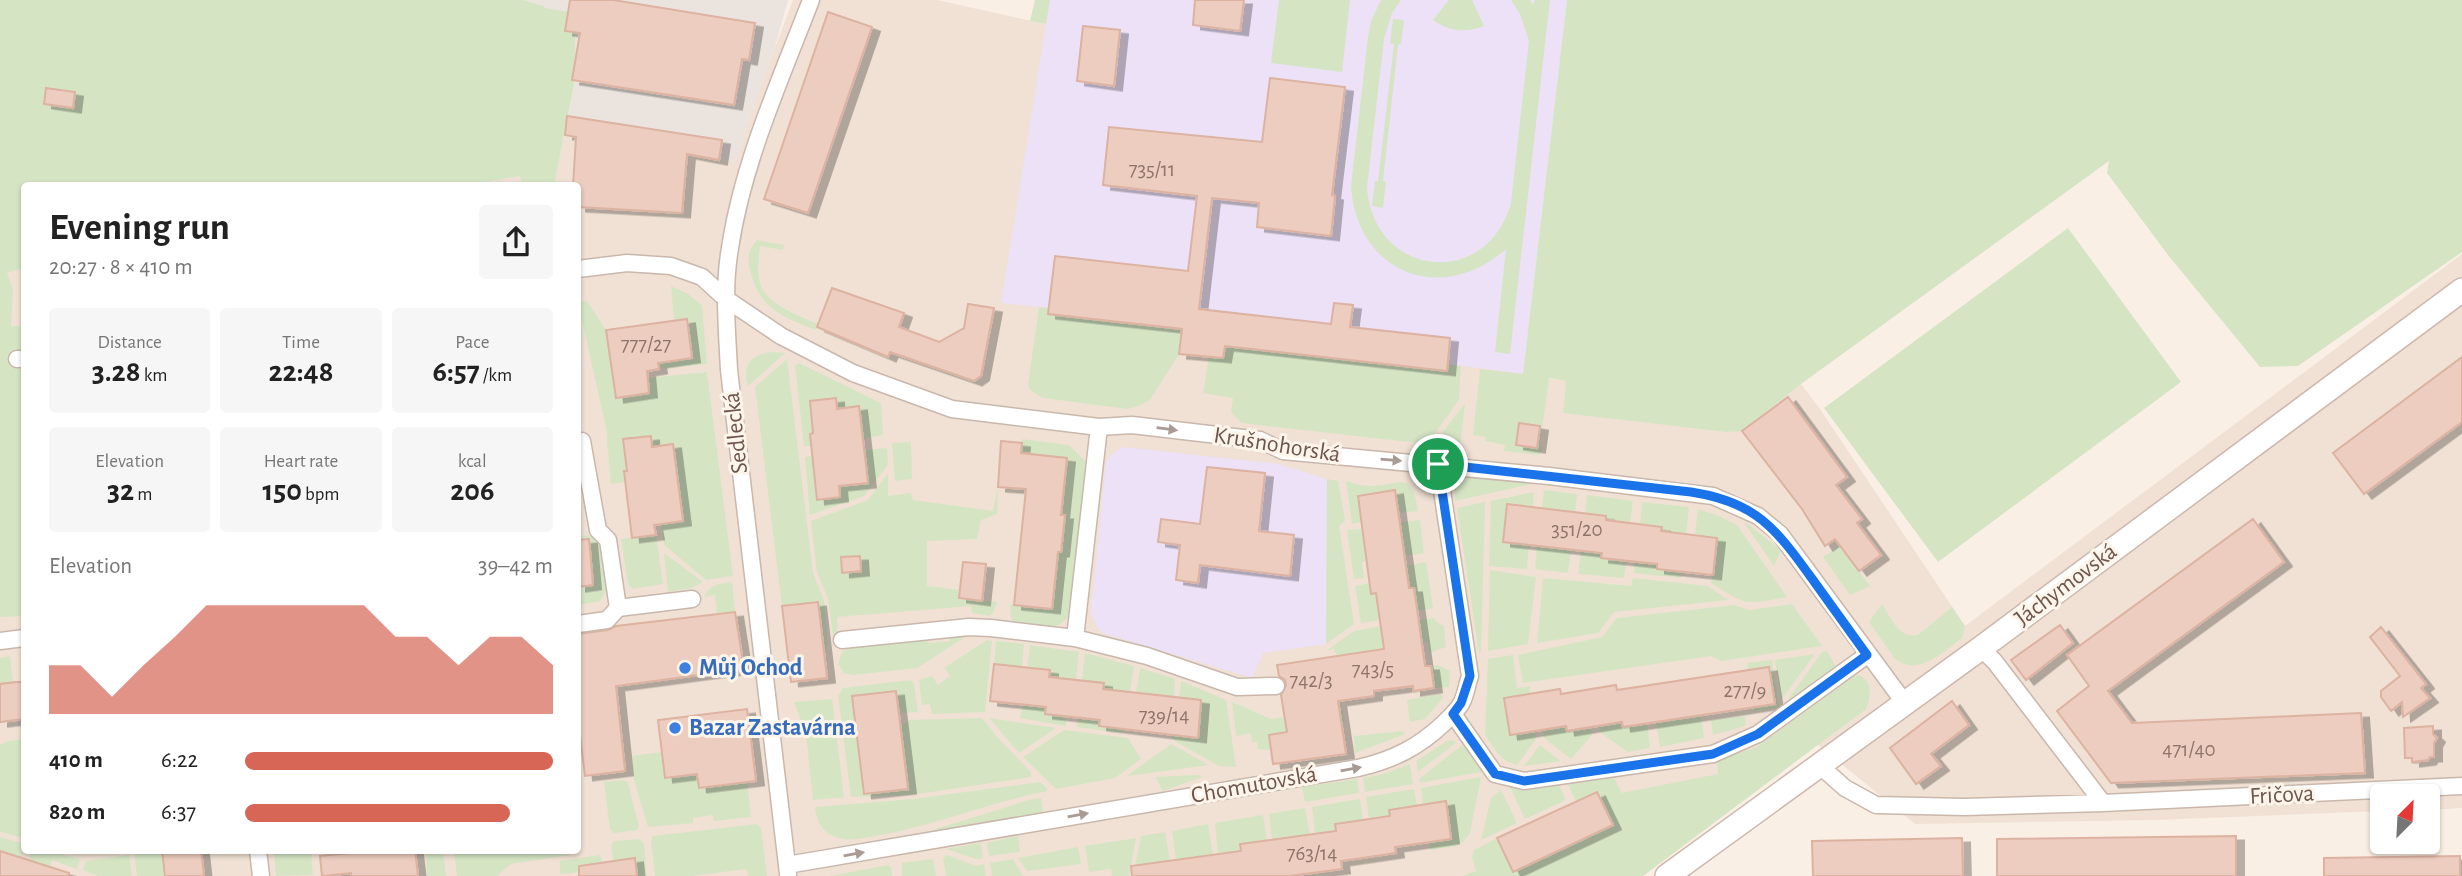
<!DOCTYPE html>
<meta charset="utf-8">
<style>
:root{--surface:#fff;--page:#f6f6f6;--text:#222;--muted:#767676;--accent:#d76656}
body{margin:0;font-family:"Alegreya Sans",sans-serif;background:var(--page);color:var(--text);height:100vh;display:flex;flex-direction:column;font-size:26px;white-space:nowrap}
*{box-sizing:border-box;margin:0}
p{font-size:23px;color:var(--muted)}
.icon{flex:none;width:38px;height:38px;fill:none;stroke:currentColor;stroke-width:2;stroke-linecap:round;stroke-linejoin:round}
.map{position:relative;flex:1;overflow:hidden}
.panel{position:absolute;left:21px;top:182px;width:560px;height:672px;display:flex;flex-direction:column;background:var(--surface);border-radius:7px;box-shadow:0 2px 5px #0004}
.panel>*{flex:none}
.needle{width:46px;rotate:24deg}
.fabs{position:absolute;left:2370px;top:784px;display:grid;gap:14px}
.fabs a{display:grid;place-items:center;width:70px;height:70px;border-radius:7px;background:var(--surface);box-shadow:0 2px 5px #0004;font-size:35px}
.pin{position:absolute;display:grid;place-items:center;width:60px;height:60px;color:#fff;margin:-30px;border:4px solid #fff;border-radius:50%;box-shadow:0 2px 7px #0007}
.round{display:grid;place-items:center;flex:none;width:74px;height:74px;border-radius:7px;background:var(--page)}
.head{display:flex;align-items:center;justify-content:space-between;height:119px;padding:0 28px}
h1{font-size:38px;font-weight:700;line-height:52px}
.figures{display:grid;grid-template-columns:repeat(3,1fr);gap:10px;height:119px;padding:7px 28px}
.figures div{display:grid;align-content:center;border-radius:7px;background:var(--page);text-align:center}
.figures b{font-size:30px;font-weight:700}
.figures small{font-size:19px;font-weight:400}
.figures p{font-size:19px}
.chart{height:196px;padding:14px 28px}
.chart p{display:flex;justify-content:space-between}
.chart svg{width:100%;height:126px;margin-top:7px;fill:var(--accent);opacity:.7}
ul{padding:0 28px;list-style:none;font-size:23px}
li{display:grid;grid-template-columns:112px 84px 1fr;align-items:center;height:52px}
li i{height:18px;border-radius:9px;background:var(--accent)}
.map>svg:first-child{display:block}
.residential{fill:#f0e1d4}
.industrial{fill:#eae3de}
.education{fill:#ece1f6}
.green{fill:#d5e5c4}
.building{fill:#eccdbf;stroke:#ddb2a1;stroke-width:2;filter:url(#shadow)}
.lines{fill:none;stroke-linecap:round;stroke-linejoin:round}
.street-casing{stroke:#c9b7ac;stroke-width:19}
.secondary-casing{stroke:#ceb8ad;stroke-width:26}
.street{stroke:#fff;stroke-width:16}
.secondary{stroke:#fff;stroke-width:23}
.oneway{fill:#a99a94}
.route-casing{stroke:#fff;stroke-width:14}
.route{stroke:#1a73e8;stroke-width:9}
.shop-dot{fill:#3f7fe0;stroke:#fdf4ea;stroke-width:2.5}
.labels{text-anchor:middle;dominant-baseline:central;stroke-width:6;stroke-linejoin:round;paint-order:stroke}
.number-label{font-size:21px;fill:#8e746a}
.street-label{font-size:24px;fill:#6f564d;stroke:#fdf4ea}
.shop-label{font-size:24px;font-weight:bold;fill:#366cbe;stroke:#fdf4ea;text-anchor:start}
</style>
<div class="map">
<svg width="2462" height="876" viewBox="0 0 2462 876">
<defs>
<filter id="shadow"><feDropShadow dx="8" dy="4.5" stdDeviation="0" flood-color="#0004"/></filter>
</defs>
<rect width="100%" height="100%" fill="#faefe4"/>
<!-- residential -->
<path class="residential" d="M793,0H937L1045,24L1050,0H1567L1523,374L1566,381L1564,413L1742,430L1801,384L1820,409L1965,626L2462,254V808L2427,810V796H2382V811L2156,820L1915,824L1817,744L1629,876H0V277L7,273L24,268V850H578V186L399,185L560,153L564,136L735,162L751,111Z"/>
<!-- industrial -->
<path class="industrial" d="M523,0H788L774,50L751,111L735,162L564,136L575,81V33L565,31L544,6Z"/>
<!-- education -->
<path class="education" d="M1050,0H1567L1523,374L1448,364L1446,371L1225,347L1223,358L1179,354L1182,330L1048,314V308L1001,303Z
M1123,447L1278,464L1327,479L1326,644L1263,653L1252,678L1103,633L1098,629L1091,613L1106,462L1111,455Z"/>
<!-- green -->
<path class="green" d="M0,0H523L544,6L545,8L568,12L565,31L575,32V80L554,185H522L520,176L462,186H24V268L7,273L13,289L11,326H24V351H11V367L24,369V616L0,617Z
M1035,0H1050L1046,24L1030,21Z
M1279,0H1350L1342,72L1271,63Z
M1381,0H1401L1392,13L1384,39L1367,187C1373,277 1486,291 1511,203L1529,41L1520,14L1511,0H1530L1533,5L1535,0H1550L1510,354L1495,352L1506,249C1442,306 1357,274 1351,186L1368,37L1371,21Z
M1449,0H1472L1484,26C1465,33 1450,32 1433,20Z
M1567,0H2462V252L2298,366L2260,367L2168,255L2107,173L2109,161L1801,384L1742,431L1727,432L1563,413L1566,381L1549,378L1540,444L1543,449L1539,455L1504,451L1505,445L1485,441L1486,437L1473,435L1480,369L1523,374Z
M1393,19L1404,20L1401,44L1398,45L1383,181L1386,182L1383,208L1372,206L1375,181H1378L1394,44L1390,43Z
M2068,228L2181,382L1938,562L1824,408Z
M757,240L784,245L783,250L760,246C759,257 757,269 759,279C762,303 799,316 818,324L816,330C782,316 760,310 750,270C747,258 748,250 757,240Z
M671,286L688,294L702,305L707,364L659,369L658,363L692,357L687,319L674,320Z
M587,301L606,330L616,398L649,393L648,378L707,372L733,576L706,580L664,545L661,524L683,521L673,444L652,447L650,436L624,439L627,471L624,472L625,482L611,484L606,428L578,302Z
M1039,307L1049,308V314L1182,329L1179,354L1150,400L1138,406L1127,409L1043,398L1030,390L1028,384Z
M1225,346L1446,371L1447,364L1461,366L1459,400L1427,444L1242,423L1231,412L1233,398L1203,393L1209,357L1223,358Z
M769,352L785,353L748,386C742,366 750,356 769,352Z
M787,359L813,573L824,600L828,645L826,650L782,606L755,387Z
M799,363L881,403L883,435L862,439L859,407L837,409L836,399L810,401L813,433L810,434L811,446H804L795,366Z
M1465,403L1460,448L1433,445Z
M1022,439L1069,445L1087,463L1071,611C1061,634 1038,628 1016,626L1011,619L1010,605H1014L1058,552H1061L1065,516L1061,515L1067,458L1030,454L1026,490L1018,489Z
M911,442L912,479L895,481L892,443Z
M887,448L888,465L864,496L810,515L805,457L813,456L818,500L840,497L839,486L868,483L864,450Z
M888,473V496L911,493L913,500L993,511L998,487L997,514L981,520L977,539L927,541V586L961,590L960,598L997,602L993,613L989,616L972,613L971,606L837,617L838,642H834L828,599L817,572L811,521L868,500Z
M1469,476H1475L1536,483L1455,501V487L1463,478Z
M1327,479L1338,481L1345,520L1339,526L1354,624L1326,644Z
M1346,481C1353,483 1361,486 1369,486C1400,487 1412,467 1418,511L1399,513L1394,491L1358,495L1362,522L1352,524Z
M1544,490L1577,494L1575,512L1542,508Z
M1534,492L1533,507L1507,505L1503,541L1529,545L1527,569L1489,566L1491,501Z
M1587,495L1633,501L1630,523L1606,520V516L1585,514Z
M1485,502L1481,652L1479,653L1457,508Z
M1642,502L1689,507L1686,534L1661,531V527L1640,525Z
M1698,509L1719,516L1737,525L1787,597C1746,605 1747,606 1711,583L1713,574L1695,535Z
M1420,520L1424,553L1405,556L1399,523Z
M1745,522L1781,550L1774,566L1745,524Z
M1362,529L1367,560L1362,562L1364,578L1354,579L1347,530Z
M594,535L604,543L608,588L600,601L578,605V587L593,585L591,558L578,557V536Z
M656,535L663,584L632,589L628,583L621,539Z
M1537,546L1571,550L1568,573L1535,569Z
M1840,546L1870,586L1850,595L1823,557Z
M1581,551L1602,553L1601,557L1626,561L1624,578L1578,574Z
M664,553L703,582L692,588L668,592Z
M1426,562L1433,608L1417,611L1414,588H1409L1406,566Z
M1635,562L1657,564V569L1682,571L1681,578L1634,573Z
M1490,570L1536,577L1528,644L1488,651Z
M1543,578L1631,586L1633,578L1708,586L1728,600L1614,612L1598,633L1537,643Z
M732,582L735,612L717,614L715,595L704,597C709,584 720,584 732,582Z
M1371,583V594L1376,593L1380,620L1361,623L1355,586Z
M1792,604L1822,646L1721,661L1711,656L1523,683L1518,655L1602,637L1617,618L1735,605L1749,610Z
M1882,604C1891,618 1899,639 1918,635L1952,607L1965,626L1962,638C1942,652 1920,677 1895,659L1869,622Z
M1435,618V621L1444,626L1446,647L1429,653L1428,642L1422,643L1419,620Z
M1381,626L1384,649L1337,656L1334,649L1326,651L1354,631Z
M949,634H965V637L917,668L853,675L844,673L838,664L842,652L849,648L918,641L922,637L927,636L928,643L950,641Z
M987,640L992,641L985,712L932,714L930,704L922,705L919,680L932,676L938,685L950,676L944,668Z
M996,641L1024,644L1022,668L994,664Z
M1030,645L1079,652L1076,680L1049,677V670L1027,668Z
M1827,651L1836,667L1784,705L1822,652Z
M1085,653L1134,666L1130,692L1103,689L1104,683L1082,680Z
M1815,654L1781,700L1775,660Z
M1513,655L1517,688L1530,686V694L1506,698L1510,734L1535,731L1536,739L1517,765L1506,761L1498,754L1485,735L1488,659Z
M10,656L13,683L0,684V658Z
M1772,660L1779,708L1753,711V708L1775,704L1769,668L1748,671L1747,663Z
M1438,665L1450,671L1449,687L1434,688L1431,666Z
M1140,668L1175,679L1174,697L1136,693Z
M1859,675C1873,682 1871,697 1866,709L1643,876H1462L1476,871L1472,857L1474,850L1497,838L1513,872L1612,825L1597,792L1576,801L1565,778L1611,772L1622,793L1718,774L1717,760L1757,747L1854,676Z
M911,680L914,684L918,712L899,713L896,691L852,696L864,794L908,789L900,724L907,723L908,720L982,718L999,739L1031,772V777L911,795L851,797L838,696L843,688Z
M1181,681L1226,700L1236,767L1219,766L1173,740L1174,735L1198,737L1201,701L1179,698Z
M1441,694L1443,698L1425,719L1410,722L1407,700Z
M832,699L844,797L813,800L806,734L794,702Z
M1232,702L1271,719L1343,710L1344,723L1269,735L1271,750L1258,749L1257,742H1252L1251,733L1236,736Z
M1023,705L1046,707L1045,714L1066,716V726L1020,718Z
M1701,715L1704,738L1660,747L1656,722Z
M1745,716L1746,724L1742,727L1713,735L1711,720Z
M989,718L1056,728L1019,753Z
M1078,718L1100,720V726L1122,728L1121,733L1077,727Z
M1622,722L1623,727L1647,723L1650,748L1628,752L1601,733L1599,726Z
M1566,726L1567,731L1591,727L1592,735L1571,759L1544,738L1543,729Z
M1064,730L1128,738L1141,759L1115,778L1056,789L1023,757Z
M1403,731L1405,734L1355,753L1354,736Z
M24,739V838L0,832V745L8,741Z
M1452,740L1457,742L1418,772L1416,761L1447,741Z
M1171,744L1209,765L1128,776V775Z
M1462,745L1474,755L1481,772L1420,783L1419,779Z
M1540,745L1561,761L1524,766Z
M662,752L665,778L698,774L700,788L747,782L751,817L714,821L713,815L693,818V823L648,827L634,780L632,756Z
M1410,764L1413,784L1365,792L1363,778L1383,774Z
M1196,775L1204,776L1163,791L1155,777Z
M1481,777L1470,833L1463,842L1456,846L1431,850L1428,842L1451,838L1446,801L1423,804L1421,788Z
M1357,779L1359,793L1305,802L1302,787Z
M624,780L628,783L639,827L637,830L614,833L610,829L604,782Z
M1557,780L1566,800L1525,819L1510,787Z
M1040,782L1047,788V791C991,802 938,824 881,835C868,837 852,842 839,838C823,834 816,821 815,807L913,799Z
M1414,789L1417,806L1390,816L1369,819L1366,797Z
M1501,790L1517,823L1481,840L1491,798Z
M1041,798L1043,813L920,834L1032,799Z
M1360,799L1363,820L1336,824L1337,831L1315,834L1312,807Z
M1305,808L1310,835L1272,840L1269,814Z
M1263,815L1267,841L1240,844L1241,851L1218,854L1215,823Z
M757,824L761,828L767,876H748L746,869L692,876H655L651,841L653,836Z
M1208,824L1213,855L1176,860L1172,831Z
M1165,832L1170,861L1133,876L1141,836Z
M1018,836L1020,852L989,856L987,843Z
M0,837L24,844L22,857L0,851Z
M1136,838L1129,876H1112L1111,869L1089,872L1085,846Z
M640,839L644,844L647,876H637L635,858L613,861L611,844L615,841Z
M981,843L983,858L976,859L946,849Z
M1078,847L1081,864L1027,871L1018,858Z
M32,850L48,851L80,859L77,869L52,860L50,867L29,860Z
M134,851H162L165,876H137Z
M274,851H311L313,875L276,876Z
M443,851L446,876H427L426,853Z
M454,851V850L572,851L569,855L511,864L497,876H457Z
M129,855L132,876H98L83,870L86,861Z
M600,855L603,863L581,872L560,874V861Z
M947,855L976,866L984,864L986,876H946L943,858Z
M933,859L936,876H902V863Z
M1013,859L1023,876H992L990,863Z
M888,865L891,867L892,876H830Z"/>
<!-- building -->
<path class="building" d="M570,0H613L755,23L749,60L742,59L734,105L572,80L580,33L565,31Z
M1195,0H1244L1240,31L1193,25Z
M828,12L872,27L808,213L764,199Z
M1083,26L1120,30L1114,86L1077,81Z
M1270,78L1345,87L1332,195L1335,196L1331,236L1257,227L1259,203L1212,198L1199,309L1331,324L1334,303L1353,305L1350,327L1450,338L1447,371L1225,346L1223,358L1179,354L1182,329L1048,314L1055,256L1188,271L1197,196L1103,185L1109,127L1262,142Z
M46,88L75,92L73,108L44,104Z
M567,116L722,140L719,160L687,154L682,213L578,207V186H573L576,137L565,135Z
M832,288L904,313L899,327L939,342L964,328L968,304L994,308L981,376L974,381L890,352L888,357L817,327Z
M687,319L692,358L658,363L659,369L647,371L649,393L616,398L606,330Z
M2462,357V422L2364,494L2333,453Z
M1788,397L1847,477L1836,485L1862,519L1857,523L1881,555L1859,571L1835,539L1825,546L1802,509L1742,431Z
M836,398L837,409L859,406L868,483L839,486L840,497L817,500L810,434L813,433L810,401Z
M1519,423L1540,426L1537,448L1516,445Z
M651,436L652,447L673,444L683,521L654,525L656,535L632,538L624,471H627L623,439Z
M1001,441L1022,443L1021,453L1067,458L1061,515H1065L1061,552H1058L1052,609L1014,605L1026,489L998,487Z
M1207,467L1265,473L1259,531L1294,535L1290,576L1200,565L1198,583L1176,580L1180,545L1158,542L1161,519L1200,524Z
M1395,490L1409,588H1414L1425,666H1431L1434,688L1413,691V686L1374,691V696L1338,701L1346,754L1273,764L1269,735L1287,732L1281,695L1286,685L1285,680L1279,676L1277,665L1384,649L1376,593L1371,594L1358,496Z
M1507,504L1606,516V520L1662,527L1661,531L1717,538L1713,575L1657,569V564L1601,558L1602,553L1503,542Z
M2253,519L2284,562L2108,691L2132,723L2361,713L2365,773L2111,783L2057,711L2089,686L2067,655Z
M589,539L593,585L578,587V540Z
M860,556L861,571L842,573L841,557Z
M963,562L986,564L982,601L959,598Z
M818,602L827,678L791,682L782,606Z
M735,612L744,669L616,686L625,771L585,776L578,718V634L608,630L616,626Z
M2060,625L2073,643L2026,680L2011,660Z
M2381,627L2426,684L2421,688L2430,698L2403,717L2402,702L2391,711L2381,697V691L2400,676L2370,637Z
M994,664L1050,670L1049,677L1104,683L1103,689L1201,700L1198,738L1099,726L1100,720L1045,714L1046,707L990,701Z
M1769,667L1775,704L1623,727L1622,722L1567,731L1566,726L1510,735L1504,698L1560,689L1561,694L1616,685L1617,690Z
M16,682H24V719L0,722V684Z
M896,691L908,789L864,794L852,696Z
M1952,701L1969,725L1931,754L1941,766L1916,784L1890,748Z
M747,709L756,781L699,788L697,774L665,778L658,720Z
M2433,726V734L2437,738L2434,743V757H2430L2428,760L2412,762V758H2405L2404,728Z
M1597,792L1613,825L1513,872L1497,838Z
M1446,801L1451,839L1395,847L1396,853L1341,861L1342,869L1289,876H1132L1131,866L1241,851L1240,844L1336,831L1335,824L1390,816L1389,810Z
M2236,836V876H1997V839Z
M1962,838L1963,876H1813L1812,841Z
M162,850H201L204,876H165Z
M382,850H415L418,876H351V873L322,876L320,856Z
M0,851L69,873V876H0Z
M2460,856V876H2324V858Z
M635,858L637,876H579V866Z"/>
<g class="lines">
<!-- street casing -->
<g class="street-casing">
<path id="street" d="M578,269L627,263L671,266L702,277L726,299L781,336L853,373L952,409L1099,427L1132,425L1260,440L1283,451L1549,476L1713,496L1758,516L1780,534L1904,702
M17,359H24
M618,608L692,599
M578,624L607,620L618,608L608,540L598,530L582,441
M1075,638L1099,427
M842,640L969,627L991,628L1075,638L1147,656L1237,687L1276,686
M0,641L24,638
M1981,648L1995,662L2103,803
M1453,714L1495,774L1524,781L1713,754L1758,734L1867,655
M1819,765L1845,788L1876,805L1964,807L2103,803L2462,786
M258,850L261,876
M787,865L1358,768C1393,760 1419,747 1444,723C1450,717 1458,710 1462,702C1466,694 1467,684 1470,676L1438,464
M788,874L729,370C727,330 723,288 730,248C743,162 780,81 811,0"/>
</g>
<!-- secondary casing -->
<g class="secondary-casing">
<path id="secondary" d="M1667,876L1981,648L2462,290"/>
</g>
<!-- street -->
<use href="#street" class="street"/>
<!-- secondary -->
<use href="#secondary" class="secondary"/>
</g>
<!-- one-way arrows -->
<defs><path id="oneway-solid" d="M-6-.8H1V-3.2L6.5 0L1 3.2V.8H-6Z" transform="scale(1.75)"/></defs>
<g class="oneway">
<use href="#oneway-solid" transform="translate(1167 429) rotate(7)"/>
<use href="#oneway-solid" transform="translate(1391 460) rotate(5)"/>
<use href="#oneway-solid" transform="translate(1351 769) rotate(-10)"/>
<use href="#oneway-solid" transform="translate(1078 815) rotate(-10)"/>
<use href="#oneway-solid" transform="translate(854 854) rotate(-10)"/>
</g>
<g class="lines">
<!-- route casing -->
<g class="route-casing">
<path id="route" d="M1438,464L1691,492C1757,502 1776,529 1813,580C1831,605 1849,630 1867,655L1758,734L1713,754L1524,781L1495,774L1453,714L1461,703L1470,676Z"/>
</g>
<!-- route -->
<use href="#route" class="route"/>
</g>
<!-- markers -->
<g class="shop-dot">
<circle cx="685" cy="668" r="7"/>
<circle cx="675" cy="728" r="7"/>
</g>
<g class="labels">
<!-- number labels -->
<g class="number-label">
<text x="1152" y="169">735/11</text>
<text x="646" y="344">777/27</text>
<text x="1577" y="529">351/20</text>
<text x="1373" y="669">743/5</text>
<text x="1311" y="680">742/3</text>
<text x="1745" y="690">277/9</text>
<text x="1164" y="715">739/14</text>
<text x="2189" y="749">471/40</text>
<text x="1312" y="853">763/14</text>
</g>
<!-- street labels -->
<g class="street-label">
<text transform="translate(736 433) rotate(-96)">Sedlecká</text>
<text transform="translate(1277 445) rotate(9)">Krušnohorská</text>
<text transform="translate(2066 585) rotate(-37)">Jáchymovská</text>
<text transform="translate(1254 785) rotate(-10)">Chomutovská</text>
<text transform="translate(2282 795) rotate(-3)">Fričova</text>
</g>
<!-- shop labels -->
<g class="shop-label">
<text x="699" y="668">Můj Ochod</text>
<text x="689" y="728">Bazar Zastavárna</text>
</g>
</g>
</svg>
<div class="fabs">
<a><svg class="needle" viewBox="-14 -14 28 28"><path d="M0-13l5 13h-10z" fill="#e53935"/><path d="M0 13l5-13h-10z" fill="#767676"/></svg></a>
</div>
<div class="pin" style="left:1438px;top:464px;background:#1e9e55"><svg class="icon" aria-label="arrive" viewBox="0 0 24 24"><path d="M6 21V4h12l-3 4 3 4H6"/></svg></div>
<section class="panel">
<div class="head"><div><h1>Evening run</h1><p>20:27 · 8 × 410 m</p></div><a class="round"><svg class="icon" aria-label="share" viewBox="0 0 24 24"><path d="M12 15V3M7 8l5-5 5 5M5 13v7h14v-7"/></svg></a></div>
<div class="figures">
<div><p>Distance</p><b>3.28<small> km</small></b></div>
<div><p>Time</p><b>22:48</b></div>
<div><p>Pace</p><b>6:57<small> /km</small></b></div>
</div>
<div class="figures">
<div><p>Elevation</p><b>32<small> m</small></b></div>
<div><p>Heart rate</p><b>150<small> bpm</small></b></div>
<div><p>kcal</p><b>206</b></div>
</div>
<div class="chart"><p><span>Elevation</span>39–42 m</p>
<svg viewBox="0 0 160 44" preserveAspectRatio="none"><path d="M0 44V27L10 27L20 38L30 27L40 17L50 6L60 6L70 6L80 6L90 6L100 6L110 17L120 17L130 27L140 17L150 17L160 27V44z"/></svg>
</div>
<ul>
<li><b>410 m</b>6:22<i style="width:100%"></i></li>
<li><b>820 m</b>6:37<i style="width:86%"></i></li>
</ul>
</section>
</div>
